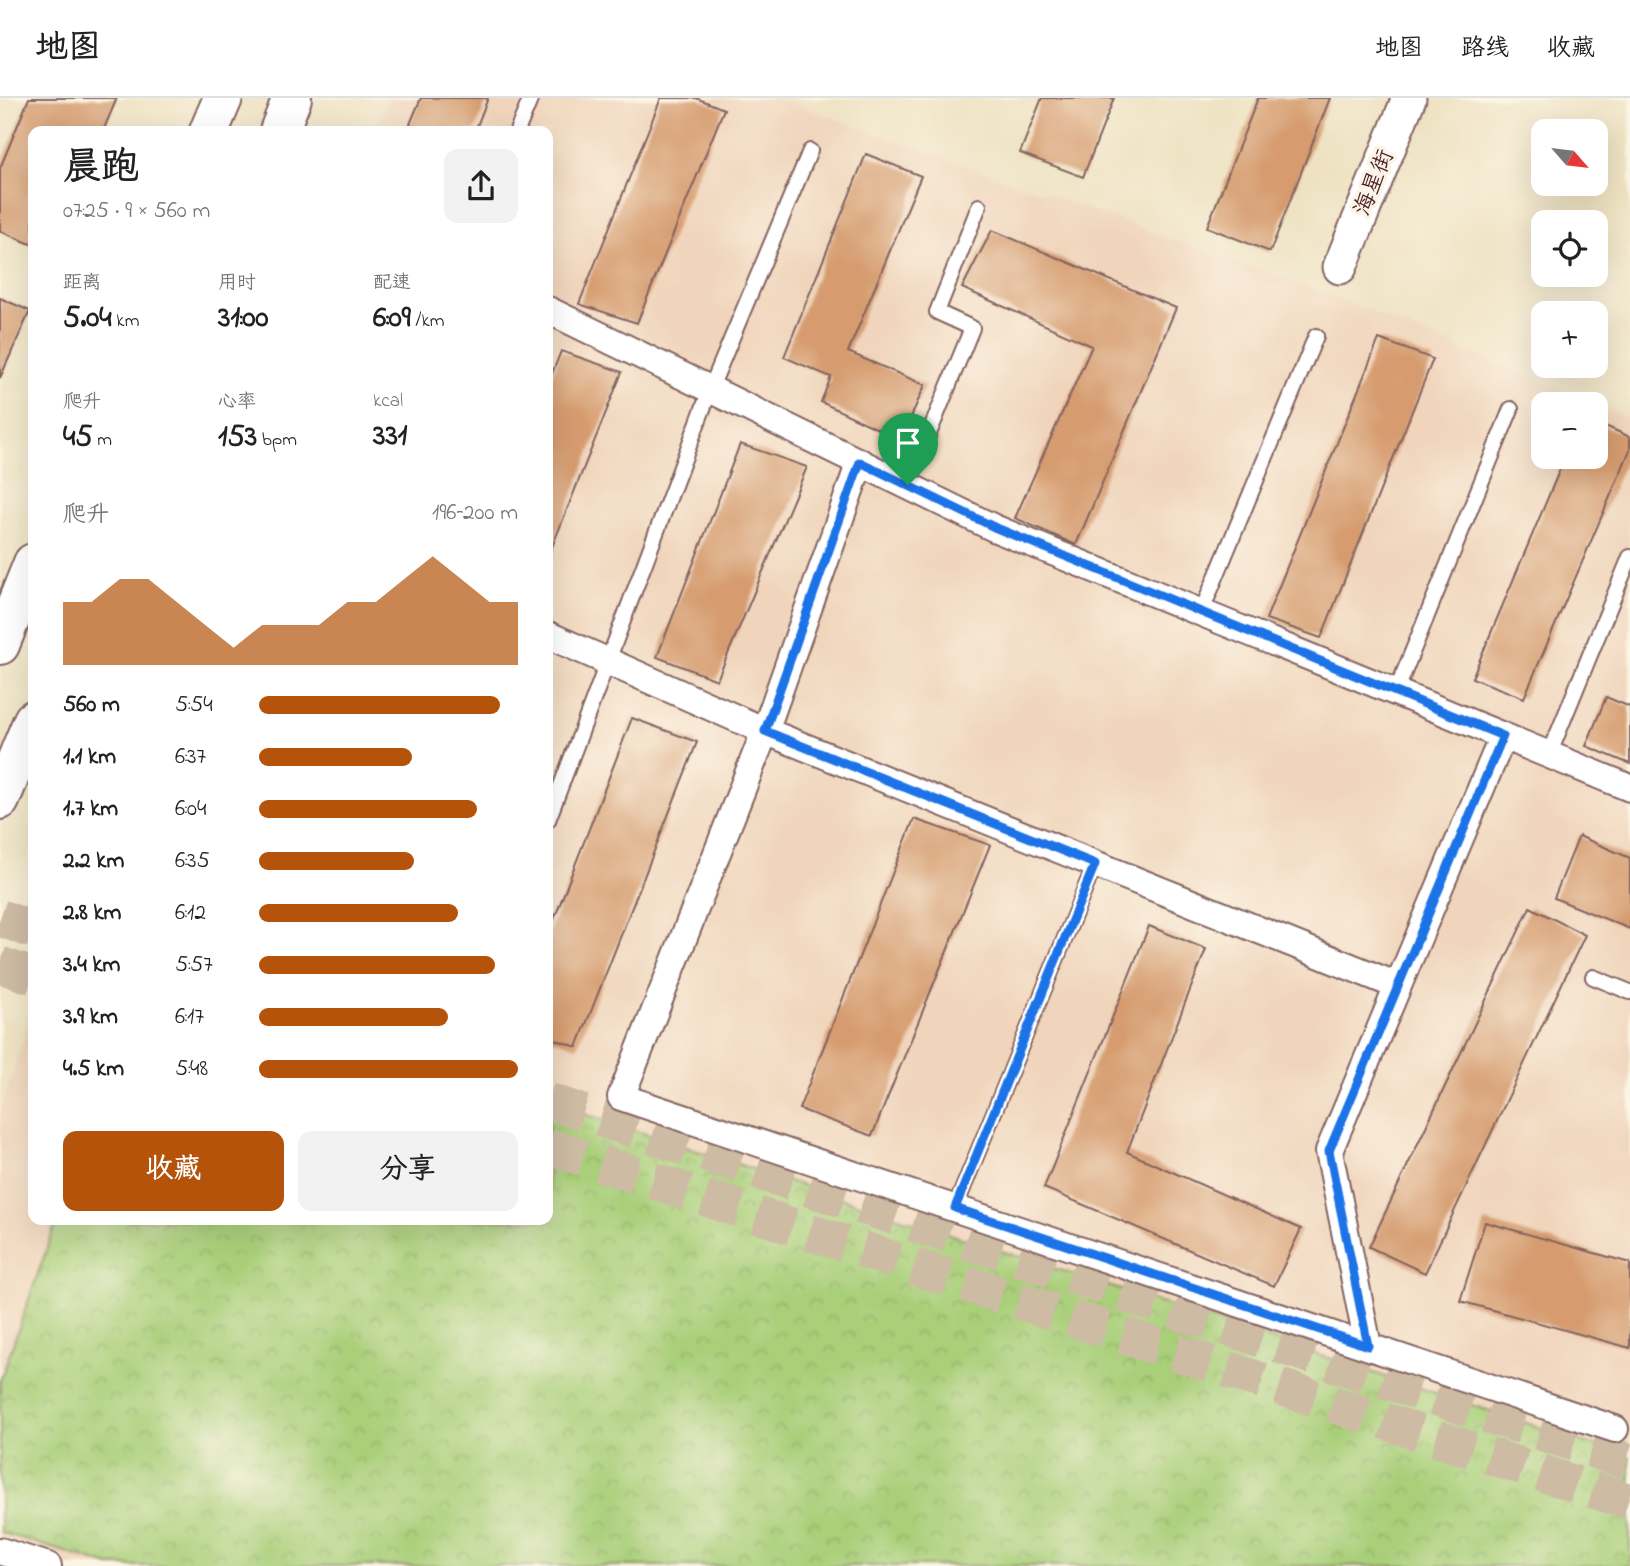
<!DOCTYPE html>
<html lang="zh">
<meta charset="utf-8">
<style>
:root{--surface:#fff;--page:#f2f2f2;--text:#222;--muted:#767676;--line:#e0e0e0;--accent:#b45309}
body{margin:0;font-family:"Indie Flower","LXGW WenKai TC",sans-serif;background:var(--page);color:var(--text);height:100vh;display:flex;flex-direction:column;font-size:26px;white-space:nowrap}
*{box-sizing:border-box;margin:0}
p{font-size:23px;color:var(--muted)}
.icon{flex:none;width:38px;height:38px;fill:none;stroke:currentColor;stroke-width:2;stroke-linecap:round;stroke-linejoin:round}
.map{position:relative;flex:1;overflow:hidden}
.side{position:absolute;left:28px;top:28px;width:525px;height:1099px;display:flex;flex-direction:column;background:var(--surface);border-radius:14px;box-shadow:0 7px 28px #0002}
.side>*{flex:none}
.needle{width:46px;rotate:118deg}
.buttons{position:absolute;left:1531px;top:21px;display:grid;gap:14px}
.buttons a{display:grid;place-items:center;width:77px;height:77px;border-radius:14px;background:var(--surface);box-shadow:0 7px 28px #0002;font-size:35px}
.pin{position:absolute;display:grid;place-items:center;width:60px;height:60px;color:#fff;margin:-72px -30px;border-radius:50% 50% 50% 0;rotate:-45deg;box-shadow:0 0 7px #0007}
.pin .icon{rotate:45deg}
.round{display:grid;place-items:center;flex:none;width:74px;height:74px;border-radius:14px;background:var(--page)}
.overview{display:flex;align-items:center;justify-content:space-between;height:119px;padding:0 35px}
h1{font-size:38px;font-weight:800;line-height:52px}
.figures{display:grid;grid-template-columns:repeat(3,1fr);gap:10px;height:119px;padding:7px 35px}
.figures div{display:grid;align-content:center}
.figures b{font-size:30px;font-weight:800}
.figures small{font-size:19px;font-weight:400}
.figures p{font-size:19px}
.chart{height:196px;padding:14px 35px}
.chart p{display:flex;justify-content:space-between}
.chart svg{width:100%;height:126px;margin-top:7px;fill:var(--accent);opacity:.7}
.action{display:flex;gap:14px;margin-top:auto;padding:14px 35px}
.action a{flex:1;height:80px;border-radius:14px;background:var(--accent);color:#fff;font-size:28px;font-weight:800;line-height:80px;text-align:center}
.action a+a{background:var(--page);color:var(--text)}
ul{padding:0 35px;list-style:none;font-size:23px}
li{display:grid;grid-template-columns:112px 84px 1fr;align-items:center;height:52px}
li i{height:18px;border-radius:9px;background:var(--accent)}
header{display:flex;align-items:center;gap:42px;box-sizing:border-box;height:98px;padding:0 35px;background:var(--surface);border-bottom:2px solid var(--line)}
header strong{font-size:33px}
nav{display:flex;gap:38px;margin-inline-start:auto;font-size:24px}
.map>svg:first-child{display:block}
.built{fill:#f0d5bc}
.park{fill:url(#park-crowns);stroke:#7a7752;stroke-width:2}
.building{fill:#d69c6f}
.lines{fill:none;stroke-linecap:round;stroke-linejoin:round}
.secondary-tunnel{stroke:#cdbba4;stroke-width:37;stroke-dasharray:37 18;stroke-linecap:butt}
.service-casing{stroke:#836360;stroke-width:18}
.minor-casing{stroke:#836360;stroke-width:30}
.tertiary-casing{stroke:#836360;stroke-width:37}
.primary-casing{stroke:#836360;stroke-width:42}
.service{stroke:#fff;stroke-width:14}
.minor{stroke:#fff;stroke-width:26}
.tertiary{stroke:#fff;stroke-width:33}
.primary{stroke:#fff;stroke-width:38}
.route-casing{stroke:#fff;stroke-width:14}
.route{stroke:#1a73e8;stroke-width:9}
.labels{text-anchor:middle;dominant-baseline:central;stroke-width:7;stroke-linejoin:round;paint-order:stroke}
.street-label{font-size:23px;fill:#4a1f2b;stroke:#fcf5e5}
</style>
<header>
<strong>地图</strong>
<nav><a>地图</a><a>路线</a><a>收藏</a></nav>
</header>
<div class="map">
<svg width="1630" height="1468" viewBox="0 0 1630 1468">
<defs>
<pattern id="park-crowns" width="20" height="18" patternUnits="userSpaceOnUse" patternTransform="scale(1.75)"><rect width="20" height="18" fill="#a9cf79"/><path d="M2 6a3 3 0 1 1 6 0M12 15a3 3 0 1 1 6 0" fill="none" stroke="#93b169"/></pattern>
</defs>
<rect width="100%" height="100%" fill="#fcf5e5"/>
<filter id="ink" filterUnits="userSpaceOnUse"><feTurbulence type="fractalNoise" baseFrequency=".0143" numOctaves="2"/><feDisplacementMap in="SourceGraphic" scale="14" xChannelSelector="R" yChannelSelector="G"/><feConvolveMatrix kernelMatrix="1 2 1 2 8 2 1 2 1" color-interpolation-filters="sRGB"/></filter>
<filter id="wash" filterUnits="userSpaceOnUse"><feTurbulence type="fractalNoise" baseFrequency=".00686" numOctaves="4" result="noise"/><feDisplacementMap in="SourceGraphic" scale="28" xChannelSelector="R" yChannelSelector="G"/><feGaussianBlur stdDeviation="1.57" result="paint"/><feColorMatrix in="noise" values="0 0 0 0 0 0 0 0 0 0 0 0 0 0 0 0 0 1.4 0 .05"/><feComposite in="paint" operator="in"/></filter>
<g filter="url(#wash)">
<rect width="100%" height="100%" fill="#eee2c2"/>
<!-- built -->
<path class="built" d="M389,0H777L1335,199L1593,306H1544V359H1596V307L1630,321V1468H0V1016L33,908V1122H548V33H376Z"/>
<!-- park -->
<path class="park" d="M548,1004L1630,1359V1468H110L0,1434V1283L57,1122H548Z"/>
<g id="blocks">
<!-- building -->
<path class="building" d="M29,0H117L103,33H33V147L0,133V70Z
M421,0H488L475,33H407Z
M661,0H696L724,11L637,225L579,206Z
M1042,0H1114L1083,79L1020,55Z
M1258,0H1330L1270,154L1207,129Z
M866,56L921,78L848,254L925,287L901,342L821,304L831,279L784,259Z
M992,132L1176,210L1076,447L1015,420L1092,248L962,190Z
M0,200L30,213L0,280Z
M1379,241L1433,261L1321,540L1266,521Z
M561,253L622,274L548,459V286Z
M1596,324L1630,339V352L1524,600L1472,580L1565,359H1596Z
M740,346L807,369L717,582L657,559Z
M1606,599L1630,609V666L1586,648Z
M632,620L697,644L577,949L548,939V837Z
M914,721L990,747L872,1038L799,1011Z
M1579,738L1630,760V831L1554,800Z
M1530,809L1585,837L1425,1175L1369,1149Z
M1149,828L1206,851L1127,1054L1301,1131L1274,1188L1044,1090Z
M1485,1124L1630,1165V1250L1460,1203Z"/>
</g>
</g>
<g filter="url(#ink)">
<use href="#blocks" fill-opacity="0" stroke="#836360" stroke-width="2"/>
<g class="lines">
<!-- secondary-tunnel -->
<path class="secondary-tunnel" d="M0,820L33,832
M0,867L33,878
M548,1003L1630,1364
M548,1048L1630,1404"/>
<!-- service casing -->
<g class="service-casing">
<path id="service" d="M517,33L531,0
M908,387L972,230L937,214L979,108
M1201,515L1316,238
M1396,594L1511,311
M1549,657L1630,459
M548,722L710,292L810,53
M1593,879L1630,894
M955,1110L1095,766"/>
</g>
<!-- minor casing -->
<g class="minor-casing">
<path id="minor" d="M548,212L994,430L1630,690
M860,364L765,633L621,999L1615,1331
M548,537L765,633L1398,888L1503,638
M1368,1248L1329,1053L1398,888
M0,1453L48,1468"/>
</g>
<!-- tertiary casing -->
<g class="tertiary-casing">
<path id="tertiary" d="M1340,169L1409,0"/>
</g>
<!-- primary casing -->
<g class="primary-casing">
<path id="primary" d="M209,33L223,0
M279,33L292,0
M0,547L33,465
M0,702L33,622"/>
</g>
<!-- service -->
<use href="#service" class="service"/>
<!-- minor -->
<use href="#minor" class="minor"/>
<!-- tertiary -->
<use href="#tertiary" class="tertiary"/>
<!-- primary -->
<use href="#primary" class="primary"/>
</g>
</g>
<g class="lines" filter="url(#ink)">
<!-- route casing -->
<g class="route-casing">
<path id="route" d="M860,364L994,429L1503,638L1329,1053L1368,1248L955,1110L1095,766L765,633Z"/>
</g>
<!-- route -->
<use href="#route" class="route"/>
</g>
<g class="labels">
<!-- street labels -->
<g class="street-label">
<text transform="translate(1375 85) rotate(-68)">海星街</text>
</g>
</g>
</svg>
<div class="buttons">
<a><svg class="needle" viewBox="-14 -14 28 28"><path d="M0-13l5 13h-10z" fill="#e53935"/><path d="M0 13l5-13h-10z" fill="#767676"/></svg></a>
<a><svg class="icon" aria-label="locate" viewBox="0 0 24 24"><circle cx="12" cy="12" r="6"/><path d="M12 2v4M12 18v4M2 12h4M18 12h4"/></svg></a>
<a>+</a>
<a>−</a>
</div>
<div class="pin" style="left:908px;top:387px;background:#1e9e55"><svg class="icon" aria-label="arrive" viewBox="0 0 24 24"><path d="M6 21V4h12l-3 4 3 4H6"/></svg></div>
<section class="side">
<div class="overview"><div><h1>晨跑</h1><p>07:25 · 9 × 560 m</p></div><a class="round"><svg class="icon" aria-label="share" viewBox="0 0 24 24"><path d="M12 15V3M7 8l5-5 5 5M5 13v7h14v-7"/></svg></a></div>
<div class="figures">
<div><p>距离</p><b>5.04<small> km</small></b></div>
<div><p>用时</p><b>31:00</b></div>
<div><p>配速</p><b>6:09<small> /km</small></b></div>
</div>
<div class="figures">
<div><p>爬升</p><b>45<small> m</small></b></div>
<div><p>心率</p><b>153<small> bpm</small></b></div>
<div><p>kcal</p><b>331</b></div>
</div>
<div class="chart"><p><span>爬升</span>196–200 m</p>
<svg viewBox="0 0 160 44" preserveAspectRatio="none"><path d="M0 44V22L10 22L20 14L30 14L40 22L50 30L60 38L70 30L80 30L90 30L100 22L110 22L120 14L130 6L140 14L150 22L160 22V44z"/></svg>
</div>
<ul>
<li><b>560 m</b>5:54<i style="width:93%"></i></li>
<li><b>1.1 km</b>6:37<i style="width:59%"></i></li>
<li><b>1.7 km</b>6:04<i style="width:84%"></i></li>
<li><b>2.2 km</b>6:35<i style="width:60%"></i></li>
<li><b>2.8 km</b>6:12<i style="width:77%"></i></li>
<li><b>3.4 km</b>5:57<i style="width:91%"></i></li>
<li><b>3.9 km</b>6:17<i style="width:73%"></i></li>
<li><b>4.5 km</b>5:48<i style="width:100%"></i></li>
</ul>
<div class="action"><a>收藏</a><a>分享</a></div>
</section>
</div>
